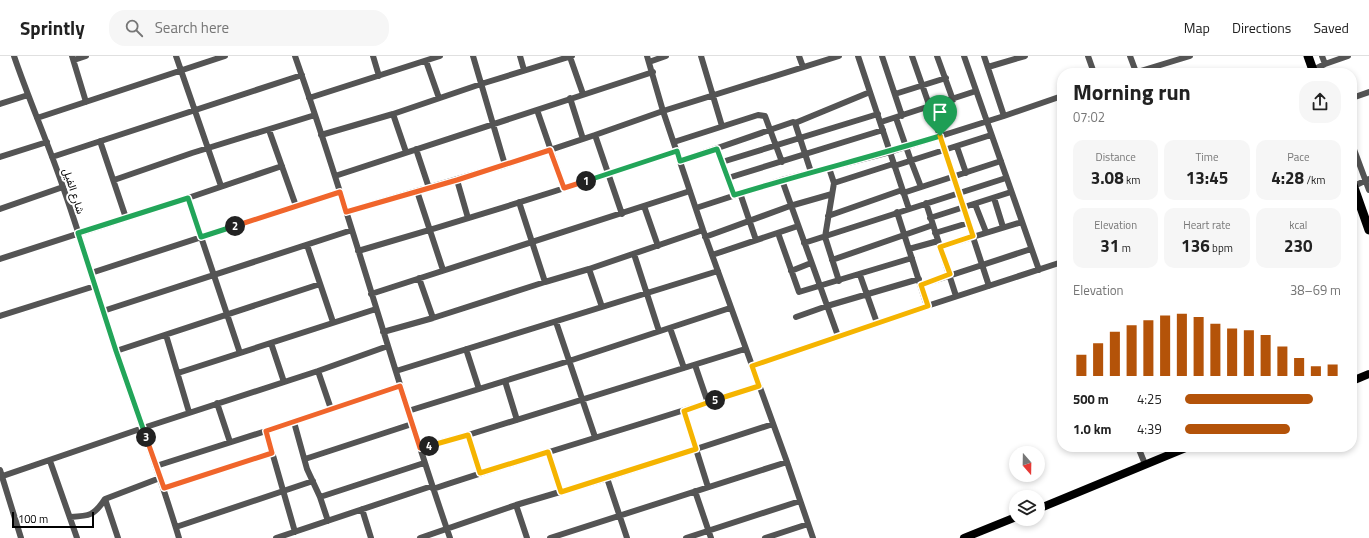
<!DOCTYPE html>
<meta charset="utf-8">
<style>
:root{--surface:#fff;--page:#f6f6f6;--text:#222;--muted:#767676;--line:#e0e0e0;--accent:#b45309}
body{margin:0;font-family:"Titillium Web",Vazirmatn,sans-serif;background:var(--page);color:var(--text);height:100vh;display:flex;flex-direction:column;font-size:15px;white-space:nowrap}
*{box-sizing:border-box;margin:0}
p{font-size:13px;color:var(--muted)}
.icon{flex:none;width:22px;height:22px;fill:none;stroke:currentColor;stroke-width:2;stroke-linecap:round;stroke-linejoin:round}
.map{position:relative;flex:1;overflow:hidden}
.details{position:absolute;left:1057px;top:12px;width:300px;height:384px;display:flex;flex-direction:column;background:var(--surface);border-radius:16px;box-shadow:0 2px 6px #0003}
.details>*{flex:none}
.needle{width:26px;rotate:160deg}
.fabs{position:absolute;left:1009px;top:390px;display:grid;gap:8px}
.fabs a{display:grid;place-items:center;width:36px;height:36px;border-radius:50%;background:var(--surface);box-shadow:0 2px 6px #0003;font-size:20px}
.scale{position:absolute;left:12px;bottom:10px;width:82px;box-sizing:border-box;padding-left:4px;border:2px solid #000;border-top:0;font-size:11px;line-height:14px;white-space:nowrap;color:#000;-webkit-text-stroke:3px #fff;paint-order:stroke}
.pin{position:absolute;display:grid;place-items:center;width:34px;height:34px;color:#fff;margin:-41px -17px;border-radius:50% 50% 50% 0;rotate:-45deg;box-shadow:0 0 4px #0007}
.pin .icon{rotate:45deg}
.km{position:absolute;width:20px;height:20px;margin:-10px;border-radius:50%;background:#222;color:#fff;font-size:11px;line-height:20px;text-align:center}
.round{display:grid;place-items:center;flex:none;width:42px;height:42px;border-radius:16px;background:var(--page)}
.overview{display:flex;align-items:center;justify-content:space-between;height:68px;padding:0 16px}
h1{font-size:22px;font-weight:700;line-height:30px}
.metrics{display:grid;grid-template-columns:repeat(3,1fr);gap:6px;height:68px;padding:4px 16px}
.metrics div{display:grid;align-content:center;border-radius:10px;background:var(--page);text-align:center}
.metrics b{font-size:17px;font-weight:700}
.metrics small{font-size:11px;font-weight:400}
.metrics p{font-size:11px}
.chart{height:112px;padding:8px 16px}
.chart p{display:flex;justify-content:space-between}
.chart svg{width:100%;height:72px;margin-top:4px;stroke:var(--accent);stroke-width:6}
ul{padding:0 16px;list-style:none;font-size:13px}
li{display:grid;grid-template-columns:64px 48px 1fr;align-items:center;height:30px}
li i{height:10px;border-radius:5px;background:var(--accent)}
header{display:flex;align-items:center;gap:24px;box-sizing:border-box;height:56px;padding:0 20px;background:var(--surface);border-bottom:1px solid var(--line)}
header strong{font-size:19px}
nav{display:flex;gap:22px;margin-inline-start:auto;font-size:14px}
.search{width:280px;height:36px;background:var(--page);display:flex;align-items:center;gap:10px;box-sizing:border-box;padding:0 14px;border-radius:16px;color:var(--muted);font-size:15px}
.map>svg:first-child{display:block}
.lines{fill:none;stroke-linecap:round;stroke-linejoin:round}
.minor{stroke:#545454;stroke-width:6}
.major{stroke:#000;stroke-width:8}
.highway{stroke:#000;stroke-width:9}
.split-1-casing{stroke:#fff;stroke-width:8}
.split-2-casing{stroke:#fff;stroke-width:8}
.split-3-casing{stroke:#fff;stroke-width:8}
.split-4-casing{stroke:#fff;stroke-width:8}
.split-5-casing{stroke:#fff;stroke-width:8}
.split-6-casing{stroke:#fff;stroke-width:8}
.split-1{stroke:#22a559;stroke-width:5}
.split-2{stroke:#f0652b;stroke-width:5}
.split-3{stroke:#22a559;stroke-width:5}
.split-4{stroke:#f0652b;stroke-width:5}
.split-5{stroke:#f5b400;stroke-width:5}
.split-6{stroke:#f5b400;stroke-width:5}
.labels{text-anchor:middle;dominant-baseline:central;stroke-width:4;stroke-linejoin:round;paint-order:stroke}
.street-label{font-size:11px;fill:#000;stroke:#fff}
</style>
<header>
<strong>Sprintly</strong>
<div class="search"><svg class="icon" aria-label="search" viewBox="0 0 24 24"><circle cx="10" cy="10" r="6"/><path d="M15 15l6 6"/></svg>Search here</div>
<nav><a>Map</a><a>Directions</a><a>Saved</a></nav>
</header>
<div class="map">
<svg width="1369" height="482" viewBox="0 0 1369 482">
<rect width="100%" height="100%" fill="#fff"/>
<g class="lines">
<!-- minor -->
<path class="minor" d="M14,0C29,44 48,87 63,131C82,185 98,241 116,295C137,358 160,419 179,482
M72,0L86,46
M176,0L221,130
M295,0C351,159 395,323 450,482
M373,0L379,20
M473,0L505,109
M520,0L524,14
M647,0L663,55L703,174L787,406L813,482
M701,0L722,70
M799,0L803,11
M858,0L909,153
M882,0L902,60
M912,0L940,80L989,230
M937,0L953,44
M964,0L1039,214
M984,0L1004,60
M1088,0L1094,17
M1130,0L1136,16
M1322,0L1325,8
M570,1L583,38
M74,4L86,0
M426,5L439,42
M649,6L666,0
M988,11L1025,0
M1313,14L1325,8L1348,0
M1134,17L1190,0
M895,38L946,22
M309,42L440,0
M570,42L583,83
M1352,42L1369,36
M0,48L28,39
M537,54L564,132
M393,58L406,96
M37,62L225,0
M896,62L911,105L921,131
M881,66L976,35
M795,67L811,116
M269,74L296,150
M321,79L393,58L481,28L572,0
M595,79L622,158
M100,85L126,162
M674,86L758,59L765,60L782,106
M1352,88L1369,134
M957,91L966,117
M416,93L429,132
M717,93L734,139
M0,101L47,86
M52,101L302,19
M680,105L793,66L795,67L870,36
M722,106L878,58
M894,110L991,79
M829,112L834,127L825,181L839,225
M335,120L653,16
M728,122L883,74
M114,124L192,97L315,59
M457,124L468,162
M782,124L838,280
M834,127L893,108
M1354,130L1369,123
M417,135L443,214
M740,137L756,184
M903,137L1001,105
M188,142L240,297
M994,142L1003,171
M519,146L545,226
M926,147L956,240
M975,148L986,176
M644,150L658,190
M696,152L782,124L890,96L1004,60L1062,40
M0,153L63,131
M346,156L505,109L595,79L663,55L839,0
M897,156L927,250
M828,160L902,134
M930,162L1011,136
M778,177L799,236L912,202
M935,177L968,167
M705,181L790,150L832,138
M804,187L1006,122
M307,189L333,266
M940,191L1022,166
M909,193L938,185
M358,195C465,164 571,131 677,95
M634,198L659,275
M712,199L798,170
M0,203L188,142L282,110
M832,204L933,169
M589,213L602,251
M791,215L811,207
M91,217L340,136
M860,219L877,267
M419,222L433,262
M921,229L1031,193
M371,238L690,135
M103,255L352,174
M0,260L95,230
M796,261L827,250L919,223
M556,266L595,381
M670,272L684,312
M383,276L433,262L545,226L589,213L703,174
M166,279L189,356
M271,287L284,326
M466,293L479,333
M116,295L320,228
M695,309L708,347
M752,310L927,250L1062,206
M318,315L331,353
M396,315L718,215
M178,317L376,253
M505,325L517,364
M217,347L230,386
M408,355L569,305L730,252
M684,355L708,431
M294,366L307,413L320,441L328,465
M266,375L295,476
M468,379L480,417
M1138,391L1145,408
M420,392L468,379L745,293
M548,396L561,436
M305,403L412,368
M50,405L77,482
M156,410L266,375L400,330
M0,414L21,482
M0,421L143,372L318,315L388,290
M607,422L627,482
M164,432L272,397
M433,433C541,397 651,366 759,330
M695,435L711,482
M320,441L424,407
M105,443L118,482
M516,449L527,482
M362,453L371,482
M70,461C89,460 94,460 105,443L160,422
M176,471L313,425
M276,482L432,430
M420,482L516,449L607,422L773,368
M550,482L787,406
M686,482L800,445
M765,482L808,468"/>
<!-- major -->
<path class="major" d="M1352,325L1369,318
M1038,453L1188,391
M964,482L1016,461"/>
<!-- highway -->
<path class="highway" d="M1308,0L1314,17
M1352,126L1369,174"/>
</g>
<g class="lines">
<!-- split-1 casing -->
<g class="split-1-casing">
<path id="split-1" d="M586,125L677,95L680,105L717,93L734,139C802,118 871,101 940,80"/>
</g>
<!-- split-2 casing -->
<g class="split-2-casing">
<path id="split-2" d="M235,170L340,136L346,156L457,124L550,94L564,132L586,125"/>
</g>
<!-- split-3 casing -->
<g class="split-3-casing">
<path id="split-3" d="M146,381L116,295L78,177L188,142L201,181L235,170"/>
</g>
<!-- split-4 casing -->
<g class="split-4-casing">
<path id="split-4" d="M146,381L164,432L272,397L266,375L400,330L420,392L429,390"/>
</g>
<!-- split-5 casing -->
<g class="split-5-casing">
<path id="split-5" d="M429,390L468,379L480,417L548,396L561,436L696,393L684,355L715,344"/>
</g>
<!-- split-6 casing -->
<g class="split-6-casing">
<path id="split-6" d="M715,344L759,330L752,310L928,250L921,229L950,218L940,191L973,180L940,80"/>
</g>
<!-- split-1 -->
<use href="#split-1" class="split-1"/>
<!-- split-2 -->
<use href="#split-2" class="split-2"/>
<!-- split-3 -->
<use href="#split-3" class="split-3"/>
<!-- split-4 -->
<use href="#split-4" class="split-4"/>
<!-- split-5 -->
<use href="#split-5" class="split-5"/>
<!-- split-6 -->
<use href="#split-6" class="split-6"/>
</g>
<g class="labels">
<!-- street labels -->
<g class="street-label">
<text transform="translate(74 135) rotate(72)">شارع الفيل</text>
</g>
</g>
</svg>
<div class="fabs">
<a><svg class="needle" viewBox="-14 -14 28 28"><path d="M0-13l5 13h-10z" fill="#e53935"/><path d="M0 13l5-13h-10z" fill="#767676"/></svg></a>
<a><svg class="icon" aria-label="layers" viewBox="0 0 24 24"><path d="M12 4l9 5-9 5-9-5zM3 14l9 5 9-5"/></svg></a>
</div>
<div class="scale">100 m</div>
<div class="pin" style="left:940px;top:80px;background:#1e9e55"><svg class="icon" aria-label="arrive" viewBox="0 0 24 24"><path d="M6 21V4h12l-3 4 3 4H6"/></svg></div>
<b class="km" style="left:586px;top:125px">1</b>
<b class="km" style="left:235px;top:170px">2</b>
<b class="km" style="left:146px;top:381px">3</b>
<b class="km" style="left:429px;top:390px">4</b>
<b class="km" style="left:715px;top:344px">5</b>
<section class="details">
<div class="overview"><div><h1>Morning run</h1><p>07:02</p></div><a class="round"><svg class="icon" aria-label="share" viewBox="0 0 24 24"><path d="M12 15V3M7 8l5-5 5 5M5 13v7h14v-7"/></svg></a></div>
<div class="metrics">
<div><p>Distance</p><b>3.08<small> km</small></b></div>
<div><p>Time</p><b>13:45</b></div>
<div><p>Pace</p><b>4:28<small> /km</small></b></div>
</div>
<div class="metrics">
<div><p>Elevation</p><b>31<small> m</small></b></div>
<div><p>Heart rate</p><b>136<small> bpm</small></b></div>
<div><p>kcal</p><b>230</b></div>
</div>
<div class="chart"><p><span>Elevation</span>38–69 m</p>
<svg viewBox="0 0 160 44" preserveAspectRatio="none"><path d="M5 44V31M15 44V24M25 44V17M35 44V13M45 44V10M55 44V7M65 44V6M75 44V8M85 44V12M95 44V15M105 44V16M115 44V19M125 44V26M135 44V33M145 44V38M155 44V37"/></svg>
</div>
<ul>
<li><b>500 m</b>4:25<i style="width:82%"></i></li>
<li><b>1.0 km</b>4:39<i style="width:67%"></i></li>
</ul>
</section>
</div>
